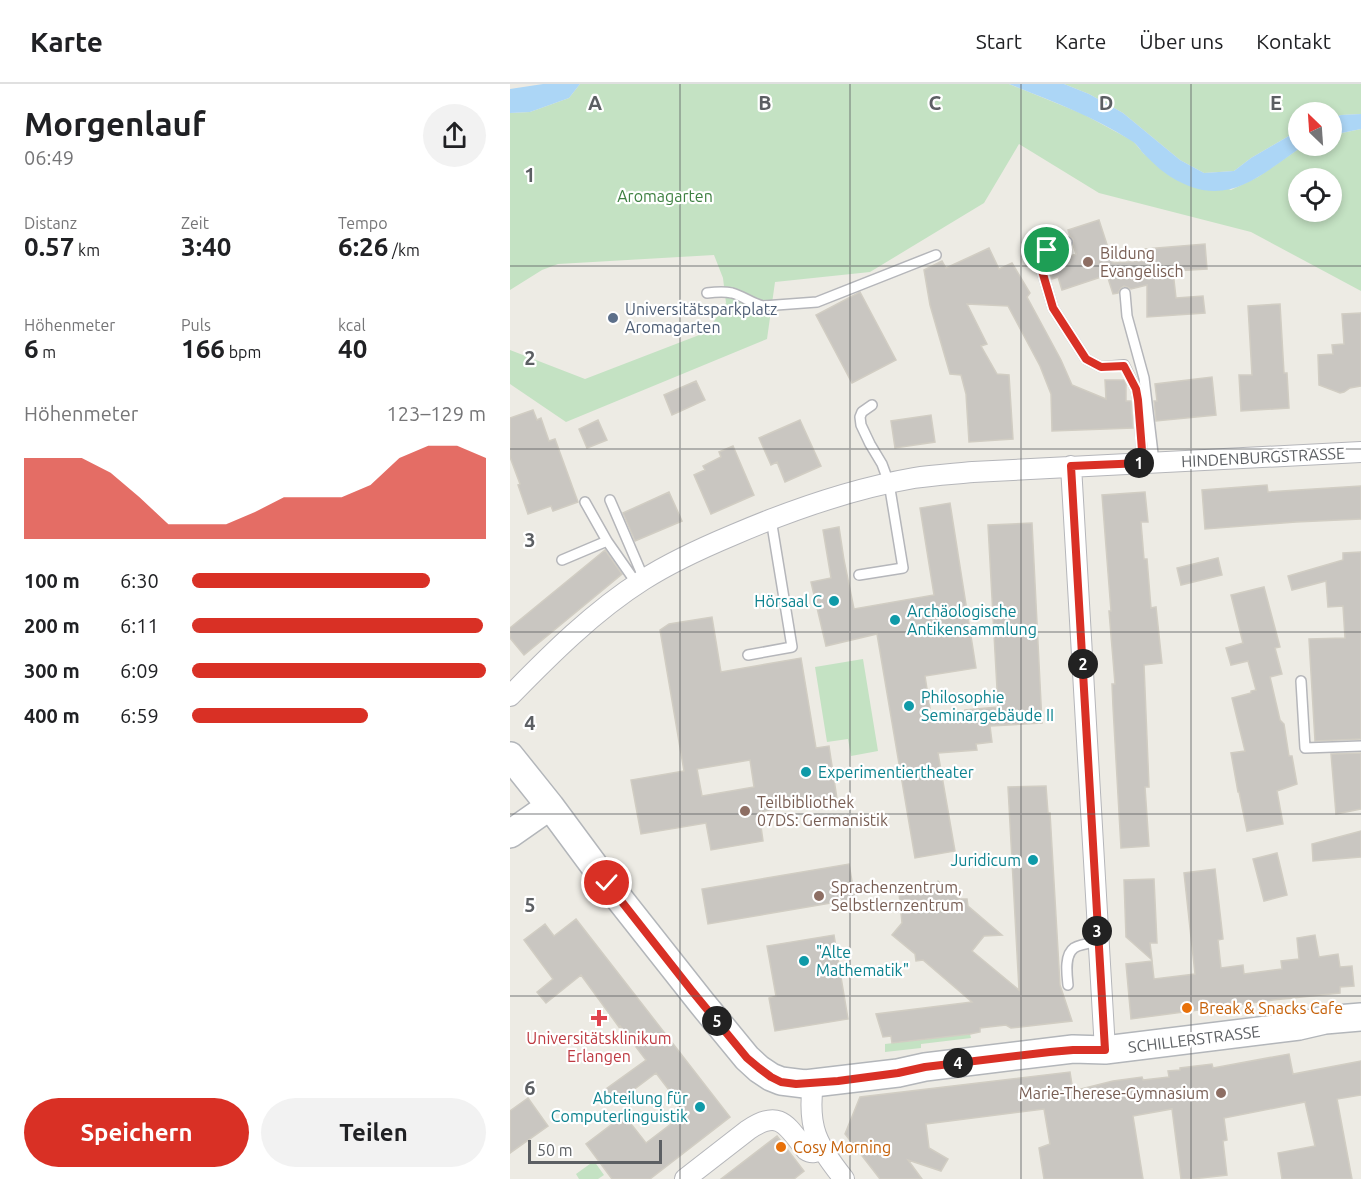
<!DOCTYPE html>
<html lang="de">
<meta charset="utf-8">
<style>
:root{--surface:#fff;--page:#f2f2f2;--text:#202124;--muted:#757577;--line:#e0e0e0;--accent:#d93025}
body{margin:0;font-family:Ubuntu,sans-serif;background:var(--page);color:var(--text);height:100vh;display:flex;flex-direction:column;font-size:22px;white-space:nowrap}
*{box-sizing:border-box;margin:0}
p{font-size:20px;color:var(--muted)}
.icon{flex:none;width:33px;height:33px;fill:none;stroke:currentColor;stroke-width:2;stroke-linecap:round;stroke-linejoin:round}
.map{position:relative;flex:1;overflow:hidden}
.details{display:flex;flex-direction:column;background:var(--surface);width:510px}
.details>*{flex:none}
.needle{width:39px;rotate:335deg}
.buttons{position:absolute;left:778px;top:18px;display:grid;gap:12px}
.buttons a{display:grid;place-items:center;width:54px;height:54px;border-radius:50%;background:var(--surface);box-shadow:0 3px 9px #0003;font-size:30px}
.scale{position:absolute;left:18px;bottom:15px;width:134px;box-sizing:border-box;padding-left:6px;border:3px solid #5c5f63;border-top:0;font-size:16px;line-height:21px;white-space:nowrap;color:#5c5f63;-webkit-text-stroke:4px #fff;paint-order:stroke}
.pin{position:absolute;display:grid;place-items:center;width:51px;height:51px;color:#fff;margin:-26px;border:3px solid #fff;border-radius:50%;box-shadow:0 2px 6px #0007}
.km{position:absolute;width:30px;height:30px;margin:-15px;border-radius:50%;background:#222;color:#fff;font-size:16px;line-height:30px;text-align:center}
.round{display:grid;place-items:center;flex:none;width:63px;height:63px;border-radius:32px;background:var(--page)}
.headline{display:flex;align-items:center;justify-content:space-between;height:102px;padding:0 24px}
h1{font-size:33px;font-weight:700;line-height:45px}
.figures{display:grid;grid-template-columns:repeat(3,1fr);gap:9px;height:102px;padding:6px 24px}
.figures div{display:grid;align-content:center}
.figures b{font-size:26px;font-weight:700}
.figures small{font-size:16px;font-weight:400}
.figures p{font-size:16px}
.chart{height:168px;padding:12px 24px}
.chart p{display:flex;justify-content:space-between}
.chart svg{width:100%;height:108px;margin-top:6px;fill:var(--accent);opacity:.7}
.button{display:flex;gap:12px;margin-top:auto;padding:12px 24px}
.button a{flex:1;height:69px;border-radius:36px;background:var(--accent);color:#fff;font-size:24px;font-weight:700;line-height:69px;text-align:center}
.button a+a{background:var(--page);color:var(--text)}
ul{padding:0 24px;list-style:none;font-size:20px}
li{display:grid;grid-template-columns:96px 72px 1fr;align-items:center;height:45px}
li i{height:15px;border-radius:8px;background:var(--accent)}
header{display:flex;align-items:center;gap:36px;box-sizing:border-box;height:84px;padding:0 30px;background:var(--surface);border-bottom:2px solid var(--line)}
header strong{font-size:28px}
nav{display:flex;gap:33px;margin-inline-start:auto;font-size:21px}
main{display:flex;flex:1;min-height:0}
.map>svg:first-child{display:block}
.green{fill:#c4e2c3;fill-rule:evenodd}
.water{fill:#acd6f6}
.building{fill:#c9c6c1;stroke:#d1cdc3;stroke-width:1.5;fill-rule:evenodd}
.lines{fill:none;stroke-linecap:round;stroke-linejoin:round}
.lane-casing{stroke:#b5b6ba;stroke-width:12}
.street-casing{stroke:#b5b6ba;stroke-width:22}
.secondary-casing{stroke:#b3b6ba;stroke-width:30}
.lane{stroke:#fff;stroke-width:9}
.street{stroke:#fff;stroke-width:20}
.secondary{stroke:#fff;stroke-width:27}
.route-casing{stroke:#fff;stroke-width:12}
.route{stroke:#d93025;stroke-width:8}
.grid{fill:none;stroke:#5c5f63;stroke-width:1.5;stroke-opacity:0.55}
.education-dot{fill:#8d6e63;stroke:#fff;stroke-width:2}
.service-dot{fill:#5c6f8a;stroke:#fff;stroke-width:2}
.culture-dot{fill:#0f9aa8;stroke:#fff;stroke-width:2}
.food-dot{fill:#e8710a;stroke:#fff;stroke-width:2}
.health-dot{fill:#e0444e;stroke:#fff;stroke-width:2}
.labels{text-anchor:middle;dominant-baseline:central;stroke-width:4.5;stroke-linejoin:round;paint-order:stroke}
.park-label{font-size:16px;fill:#3e8041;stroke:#fff}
.education-label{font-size:16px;fill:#785e54;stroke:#fff;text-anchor:start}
.service-label{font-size:16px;fill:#4e5e75;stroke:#fff;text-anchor:start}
.street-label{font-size:16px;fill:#5c5f63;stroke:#fff}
.culture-label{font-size:16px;fill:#0d838f;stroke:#fff;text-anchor:start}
.food-label{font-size:16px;fill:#c56008;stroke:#fff;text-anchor:start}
.health-label{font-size:16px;fill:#be3a42;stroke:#fff}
.grid-label{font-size:20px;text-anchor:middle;font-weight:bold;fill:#5c5f63;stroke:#fff;stroke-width:4.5;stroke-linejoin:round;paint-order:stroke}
</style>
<header>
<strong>Karte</strong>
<nav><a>Start</a><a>Karte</a><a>Über uns</a><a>Kontakt</a></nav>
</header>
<main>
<section class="details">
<div class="headline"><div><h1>Morgenlauf</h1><p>06:49</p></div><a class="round"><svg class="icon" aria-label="share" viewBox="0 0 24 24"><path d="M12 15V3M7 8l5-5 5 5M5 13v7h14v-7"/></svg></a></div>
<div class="figures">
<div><p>Distanz</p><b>0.57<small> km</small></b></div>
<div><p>Zeit</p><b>3:40</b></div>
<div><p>Tempo</p><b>6:26<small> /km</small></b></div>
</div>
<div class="figures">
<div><p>Höhenmeter</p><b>6<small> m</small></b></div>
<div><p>Puls</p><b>166<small> bpm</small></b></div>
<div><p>kcal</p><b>40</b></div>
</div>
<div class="chart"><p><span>Höhenmeter</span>123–129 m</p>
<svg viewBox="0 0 160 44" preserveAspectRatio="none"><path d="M0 44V11L10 11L20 11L30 17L40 27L50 38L60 38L70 38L80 33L90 27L100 27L110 27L120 22L130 11L140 6L150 6L160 11V44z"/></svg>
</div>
<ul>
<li><b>100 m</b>6:30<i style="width:81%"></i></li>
<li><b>200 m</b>6:11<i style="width:99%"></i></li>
<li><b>300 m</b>6:09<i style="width:100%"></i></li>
<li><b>400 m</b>6:59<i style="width:60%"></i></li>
</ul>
<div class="button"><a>Speichern</a><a>Teilen</a></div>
</section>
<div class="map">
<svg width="851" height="1095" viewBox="0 0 851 1095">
<rect width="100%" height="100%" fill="#edebe4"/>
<!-- green -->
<path class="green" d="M70,0H499L573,30L623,57L634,70L721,106L748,93L793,62H822V51L851,45V207L741,148L589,109L509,60L474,119L360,188L265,198L257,255L56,338L0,300V266L75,295L197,248L216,219L213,194L204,171L48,180L32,186L0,206V29L20,28L59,14ZM789,94H822V128H789Z
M554,0H851V30L831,31L822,34V28H789V46L741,74L724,87L694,89L670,76L613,29L579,10Z
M353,575L368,667L341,672L338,655L317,658L305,583Z
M460,950L461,954L411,960V964L375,968V960Z
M84,1077L94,1091L88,1095H69L66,1090Z"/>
<!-- water -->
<path class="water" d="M33,0H70L59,14L20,28L0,29V5Z
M499,0H554L579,10L613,29L670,76L694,89L724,87L741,74L789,46V62H793C749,92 716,127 661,93C651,87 641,77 633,69C629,64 626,59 620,56C582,32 541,17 499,0Z
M851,30V45L822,51V34L831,31Z"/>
<!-- building -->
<path class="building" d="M589,136L603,179L635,177V165L695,160L697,185L663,187L666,214L693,212L695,229L637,233V201L621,205L617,203L614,202L611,204L608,209L603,210L597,191L552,206L548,193L542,195L537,180L566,170L563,161V155L560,152L558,146Z
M479,164L489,185L502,179L520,209L517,213L551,276L562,301L596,315L595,296H614L616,300V317H621L623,344L542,347L541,310L530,282L498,222L457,220L477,260L471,262L487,290L499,291L503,355L459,358L456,310L451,291L440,290L420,221L414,186L432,177L436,184Z
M350,208L386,276L342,299L306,231Z
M770,220L774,289H777L779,324L731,327L729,291H742L738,222Z
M851,229V302L840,304L834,308L830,309L809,301L808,271L823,270L822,261L834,260L832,230Z
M702,293L706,331L646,337L644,317H647L645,300Z
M186,297L195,316L162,331L154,311Z
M23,326L27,336L31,334L39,357L45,355L68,418L43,427L41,422L18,430L8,401L10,400L0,373V334Z
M421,331L425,358L385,364L381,337Z
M88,336L97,356L77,364L69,345Z
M290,336L311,382L275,398L267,378L261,381L249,354Z
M223,362L244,411L201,430L184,391L195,386L193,382L211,373L209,368Z
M757,401L758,408L851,402V435L786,438L695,445L692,406Z
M159,408L172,437L125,457L113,429Z
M635,408L638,438H631L634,475H637L641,524L646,523L652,579L634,581L639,703H635L639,762L611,764L603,623L602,600H605L599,527H601L592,411Z
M440,419L466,584L415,592L422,637L455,634V626L488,623L478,441L522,439L532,639L480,642L482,658L466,660L467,666L428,669L445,767L405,774L367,550L316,562L301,498L321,494L313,446L329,443L334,476L344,525L424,511L410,424Z
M95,466L112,490L14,571L0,554V544Z
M851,468V655L805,657L799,555L835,554L833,522L818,523L816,497L782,506L778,492L833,476V469Z
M708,474L712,491L671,501L667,484Z
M754,503L770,563L765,564L772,590L760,593L770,636L774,640L779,672H782L787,700L767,707L773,740L737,747L729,708H728L721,669L735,667L722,614L741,609V607L746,606L738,577L721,581L716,564L733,559L721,511Z
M202,533L211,588L291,574L306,664L319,662L327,715L249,728L253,757L201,766L196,739L131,750L121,696L174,687L150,546L159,540ZM240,676L244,703L192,712L187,685Z
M851,669V725L826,730L821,670Z
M536,702L538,729H540L550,901L562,937L501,944L496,941L470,944V948L460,950L382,959L381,952L373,953L366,930L462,918L413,876L406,877L405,870L382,851L392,839L389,809L417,810L428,797L450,815H457L458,822L492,851L474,852L462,867L509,906L498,703Z
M851,747V773L803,777L802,760Z
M767,769L777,811L754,817L743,775Z
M339,780L345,815L198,840L192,805Z
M705,785L713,855L708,856L711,884L733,881L734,890L772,885L771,877L789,875L787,854L805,851L809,873L828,870L830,883L842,882L844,902L830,903V909L763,916L621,935L616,880L642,877L644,895L685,890L674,789Z
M644,795L647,859H640L642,876L616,853L614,796Z
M66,835L220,1033L140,1095H102L76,1060L114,1031L136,1059L174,1030L163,1016L165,1014L146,989L106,1019L96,1005L136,976L110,942L109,943L71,891L36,919L27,908L43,895L14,856L35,840L44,852Z
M324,851L338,935L265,947L259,914L266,912L257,862Z
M779,970L783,990L851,977V1011L827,1015L842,1095H772L768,1069L805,1062L795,1018L714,1034L717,1056L713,1057L717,1091L682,1095H671L662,1025L623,1032L633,1095H534L529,1064L540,1060L534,1025L416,1040L419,1064L438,1075L431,1087L398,1076L412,1095H370L335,1050L350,1013L560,988L563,1007L603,997L632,993L633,996L659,993L658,987L670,986V984L702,980L703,984Z
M18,1014L38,1042L0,1069V1027Z
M267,1052L294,1087L284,1095H211Z"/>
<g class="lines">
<!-- lane casing -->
<g class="lane-casing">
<path id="lane" d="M557,158C545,162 530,165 530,180L543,224L576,275L591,283L614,281L626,305L628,316L633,379
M197,209C205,208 213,207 222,209C233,212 241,219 253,222L307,218L426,171
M615,209L617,232L634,294L644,378
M100,416L134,495
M75,418L97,457
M52,476L97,457L127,500
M349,491L393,484L379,399L372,380L360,360L351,341L350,333L352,328L362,321
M238,571L282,563L261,435
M791,597L795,664L851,662
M558,901C557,891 554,871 564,864C570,860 581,859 588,858"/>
</g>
<!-- street casing -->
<g class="street-casing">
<path id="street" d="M561,382L595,966
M0,612C40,571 84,527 133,496C161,478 192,464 223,451C281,426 341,405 404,394C423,391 443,390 463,388L851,368
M303,999C297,1044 307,1061 334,1095
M175,1095L238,1046C270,1024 277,1042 296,1066C302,1070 306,1068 312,1065"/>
</g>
<!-- secondary casing -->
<g class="secondary-casing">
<path id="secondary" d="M0,672L40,722L97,799L191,918L237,974L249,985L261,993L271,997L295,1000L388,989L415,983L563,965L595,966L789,942L815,936L851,933
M0,750L40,722"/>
</g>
<!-- lane -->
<use href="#lane" class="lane"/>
<!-- street -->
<use href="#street" class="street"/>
<!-- secondary -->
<use href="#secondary" class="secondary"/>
</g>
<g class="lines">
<!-- route casing -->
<g class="route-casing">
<path id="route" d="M97,799L182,907L237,974L249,984L261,993L271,998L286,1000L328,997L388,989L415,983L540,968L563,966H595L561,382L633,379L628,316L626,305L614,282L591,283L576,275L543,224L530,180V174L537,166"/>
</g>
<!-- route -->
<use href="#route" class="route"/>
</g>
<!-- grid -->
<path class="grid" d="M170,0V1095M340,0V1095M511,0V1095M681,0V1095M0,182H851M0,365H851M0,548H851M0,730H851M0,912H851"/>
<!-- markers -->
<g class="education-dot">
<circle cx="578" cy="178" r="6"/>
<circle cx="235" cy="727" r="6"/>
<circle cx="309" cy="812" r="6"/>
<circle cx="711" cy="1009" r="6"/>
</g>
<circle class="service-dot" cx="103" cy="234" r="6"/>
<g class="culture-dot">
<circle cx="324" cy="517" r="6"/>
<circle cx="385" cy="536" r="6"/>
<circle cx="399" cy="622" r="6"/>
<circle cx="296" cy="688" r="6"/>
<circle cx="523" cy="776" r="6"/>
<circle cx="294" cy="877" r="6"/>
<circle cx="190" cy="1023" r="6"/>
</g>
<g class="food-dot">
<circle cx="677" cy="924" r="6"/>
<circle cx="271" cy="1063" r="6"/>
</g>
<path class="health-dot" d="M86 925h6v6h6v6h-6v6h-6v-6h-6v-6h6z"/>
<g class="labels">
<!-- park labels -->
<g class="park-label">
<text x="155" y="112">Aromagarten</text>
</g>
<!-- education labels -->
<g class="education-label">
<text x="590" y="169">Bildung<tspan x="590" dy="18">Evangelisch</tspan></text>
<text x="247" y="718">Teilbibliothek<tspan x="247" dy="18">07DS: Germanistik</tspan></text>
<text x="321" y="803">Sprachenzentrum,<tspan x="321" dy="18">Selbstlernzentrum</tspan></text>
<text x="699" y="1009" text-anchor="end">Marie-Therese-Gymnasium</text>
</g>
<!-- service labels -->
<g class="service-label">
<text x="115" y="225">Universitätsparkplatz<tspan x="115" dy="18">Aromagarten</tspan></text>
</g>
<!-- street labels -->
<g class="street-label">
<text transform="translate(753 373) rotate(-3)">HINDENBURGSTRASSE</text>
<text transform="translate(684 955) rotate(-7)">SCHILLERSTRASSE</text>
</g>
<!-- culture labels -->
<g class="culture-label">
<text x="312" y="517" text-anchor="end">Hörsaal C</text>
<text x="397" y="527">Archäologische<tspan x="397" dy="18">Antikensammlung</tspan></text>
<text x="411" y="613">Philosophie<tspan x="411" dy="18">Seminargebäude II</tspan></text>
<text x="308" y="688">Experimentiertheater</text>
<text x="511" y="776" text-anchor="end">Juridicum</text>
<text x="306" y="868">"Alte<tspan x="306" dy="18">Mathematik"</tspan></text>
<text x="178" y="1014" text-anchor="end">Abteilung für<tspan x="178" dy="18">Computerlinguistik</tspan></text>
</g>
<!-- food labels -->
<g class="food-label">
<text x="689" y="924">Break &amp; Snacks Cafe</text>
<text x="283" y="1063">Cosy Morning</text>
</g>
<!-- health labels -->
<g class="health-label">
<text x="89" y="954">Universitätsklinikum<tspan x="89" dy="18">Erlangen</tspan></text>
</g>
</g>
<g class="grid-label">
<text x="85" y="26">A</text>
<text x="255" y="26">B</text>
<text x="425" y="26">C</text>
<text x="596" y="26">D</text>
<text x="766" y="26">E</text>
<text x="20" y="98">1</text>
<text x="20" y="281">2</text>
<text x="20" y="463">3</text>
<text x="20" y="646">4</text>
<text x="20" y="828">5</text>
<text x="20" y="1011">6</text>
</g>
</svg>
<div class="buttons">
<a><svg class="needle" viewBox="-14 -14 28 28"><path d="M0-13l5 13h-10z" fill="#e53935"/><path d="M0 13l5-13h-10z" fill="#757577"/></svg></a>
<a><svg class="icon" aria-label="locate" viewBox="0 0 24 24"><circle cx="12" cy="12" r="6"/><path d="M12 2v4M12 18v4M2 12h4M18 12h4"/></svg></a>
</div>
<div class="scale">50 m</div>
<div class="pin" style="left:537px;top:166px;background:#1e9e55"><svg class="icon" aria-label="arrive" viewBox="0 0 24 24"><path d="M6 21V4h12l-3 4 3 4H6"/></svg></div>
<div class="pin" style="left:97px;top:799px;background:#d93025"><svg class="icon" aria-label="check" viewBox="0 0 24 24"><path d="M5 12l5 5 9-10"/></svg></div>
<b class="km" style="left:629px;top:379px">1</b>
<b class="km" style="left:573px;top:580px">2</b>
<b class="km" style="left:587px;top:847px">3</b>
<b class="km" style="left:448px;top:979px">4</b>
<b class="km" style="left:207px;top:937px">5</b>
</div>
</main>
